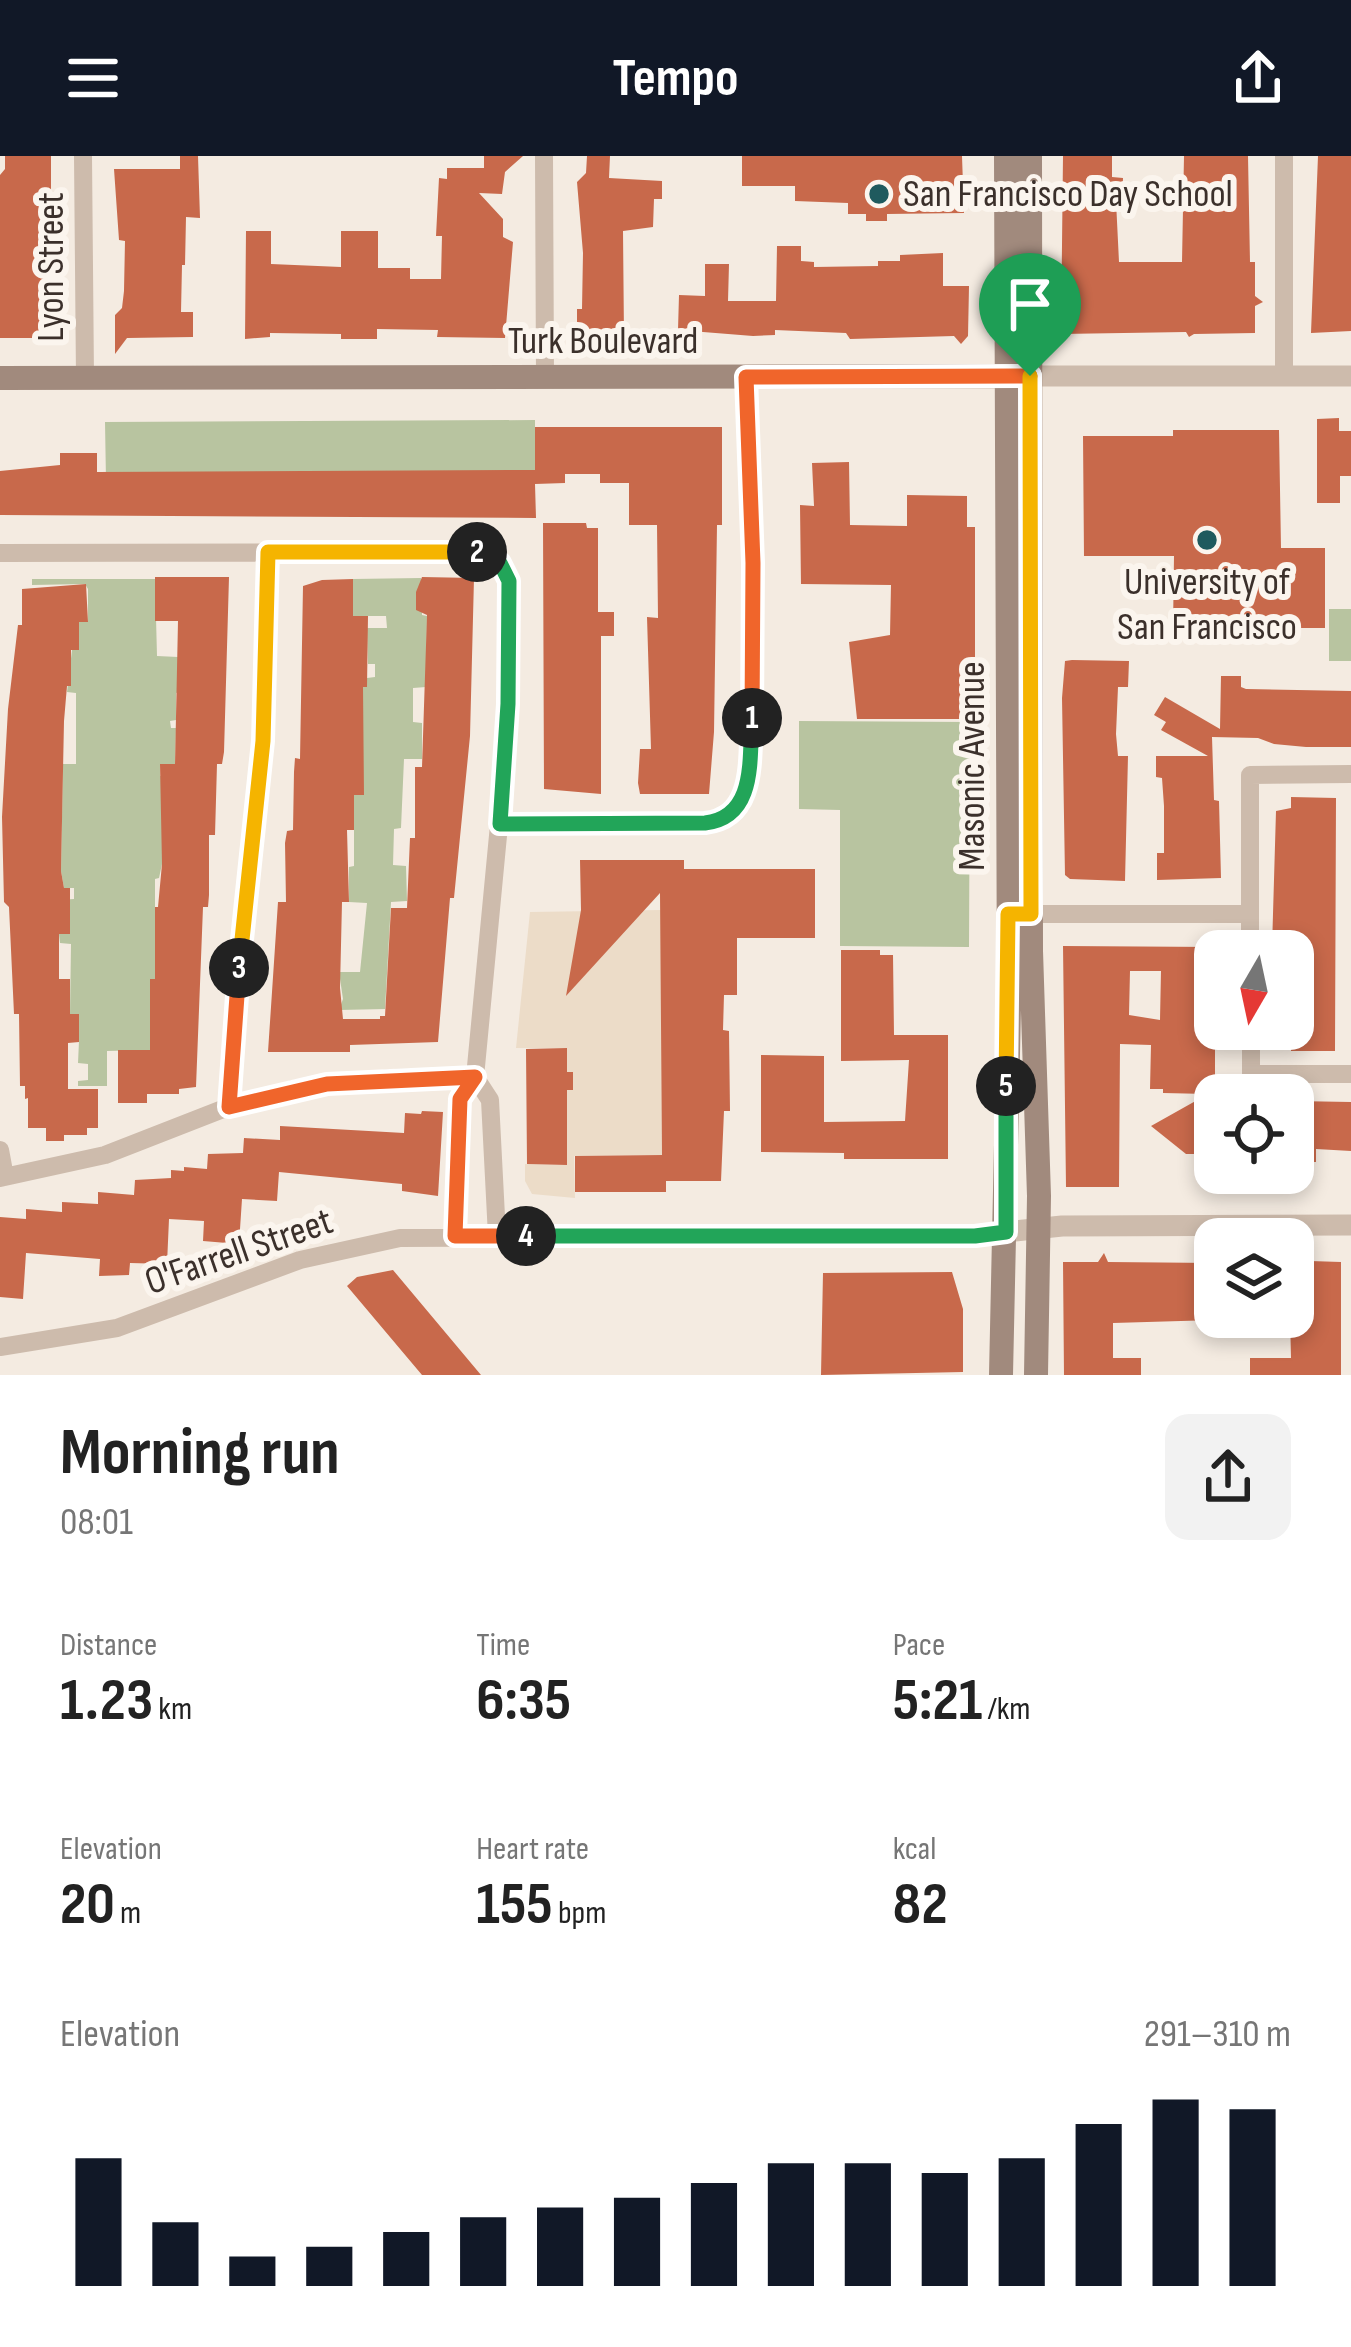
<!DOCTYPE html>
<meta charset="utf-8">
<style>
:root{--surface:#fff;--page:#f2f2f2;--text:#222;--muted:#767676;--accent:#111827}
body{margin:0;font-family:"Sofia Sans Condensed",sans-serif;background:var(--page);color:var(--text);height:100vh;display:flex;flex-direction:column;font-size:45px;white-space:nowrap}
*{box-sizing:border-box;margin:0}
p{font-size:39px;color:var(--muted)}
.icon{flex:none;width:66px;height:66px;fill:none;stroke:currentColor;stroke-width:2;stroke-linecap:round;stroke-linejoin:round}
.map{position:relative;height:1219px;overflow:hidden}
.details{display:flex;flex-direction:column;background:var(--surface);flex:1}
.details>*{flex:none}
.needle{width:78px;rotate:189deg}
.controls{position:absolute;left:1194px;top:774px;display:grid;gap:24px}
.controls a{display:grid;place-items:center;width:120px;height:120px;border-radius:24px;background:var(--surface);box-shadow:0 6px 18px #0003;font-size:60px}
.pin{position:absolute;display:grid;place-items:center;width:102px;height:102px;color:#fff;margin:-123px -51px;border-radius:50% 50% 50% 0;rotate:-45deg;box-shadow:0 0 12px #0007}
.pin .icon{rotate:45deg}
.km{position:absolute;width:60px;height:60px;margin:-30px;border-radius:50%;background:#222;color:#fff;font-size:33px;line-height:60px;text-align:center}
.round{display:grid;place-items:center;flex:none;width:126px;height:126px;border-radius:24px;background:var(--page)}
.summary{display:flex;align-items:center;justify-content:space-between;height:204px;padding:0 60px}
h1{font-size:66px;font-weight:700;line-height:90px}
.stats{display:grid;grid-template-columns:repeat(3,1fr);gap:18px;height:204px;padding:12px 60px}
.stats div{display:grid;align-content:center}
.stats b{font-size:60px;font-weight:700}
.stats small{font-size:33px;font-weight:400}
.stats p{font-size:33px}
.chart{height:336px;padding:24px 60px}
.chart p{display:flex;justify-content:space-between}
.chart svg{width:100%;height:216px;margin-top:12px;stroke:var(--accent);stroke-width:6}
header{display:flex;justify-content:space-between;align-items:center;height:156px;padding:0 60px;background:var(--accent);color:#fff;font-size:54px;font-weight:700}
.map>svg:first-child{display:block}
.green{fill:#b8c4a0}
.plaza{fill:#ecdcc8}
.building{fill:#c8694b;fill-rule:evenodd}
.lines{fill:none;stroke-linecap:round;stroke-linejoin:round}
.minor{stroke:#cdbbac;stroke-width:18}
.tertiary{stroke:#cdbbac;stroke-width:21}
.secondary{stroke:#a18a7d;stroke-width:24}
.split-1-casing{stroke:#fff;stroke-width:24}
.split-2-casing{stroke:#fff;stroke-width:24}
.split-3-casing{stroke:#fff;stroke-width:24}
.split-4-casing{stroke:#fff;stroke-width:24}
.split-5-casing{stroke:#fff;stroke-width:24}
.split-6-casing{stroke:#fff;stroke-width:24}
.split-1{stroke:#f0652b;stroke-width:15}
.split-2{stroke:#22a559;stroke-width:15}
.split-3{stroke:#f5b400;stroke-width:15}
.split-4{stroke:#f0652b;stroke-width:15}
.split-5{stroke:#22a559;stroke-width:15}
.split-6{stroke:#f5b400;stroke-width:15}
.poi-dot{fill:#1f5a5e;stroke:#fbf5ee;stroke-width:4.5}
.labels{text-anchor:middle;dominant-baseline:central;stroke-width:12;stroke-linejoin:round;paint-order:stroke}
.poi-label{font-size:39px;fill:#3b302b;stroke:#fbf5ee;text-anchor:start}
.street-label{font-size:39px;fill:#3b302b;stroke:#fbf5ee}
</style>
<header><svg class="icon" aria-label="menu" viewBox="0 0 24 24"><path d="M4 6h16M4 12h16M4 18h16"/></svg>Tempo<svg class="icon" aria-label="share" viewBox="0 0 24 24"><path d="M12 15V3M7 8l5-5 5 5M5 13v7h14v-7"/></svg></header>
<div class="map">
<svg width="1351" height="1219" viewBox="0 0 1351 1219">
<rect width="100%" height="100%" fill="#f4ebe1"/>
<!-- green -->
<path class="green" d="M535,264V314L106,325L105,266Z
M421,422L422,459L427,460L426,531L413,532V566L422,567V603H404L401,672L394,673L393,709L406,710L407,745L391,746L385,853L339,854L343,843L339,816H360L367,747L349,746V711L354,710V639L363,531H367V522L375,521V508H368L367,472H387L386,460H353V423Z
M32,423H155L157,500L178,501L180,536L176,537V564L170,565L171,572H176L175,608L160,609V620L170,621L162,708L159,722L155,723V823H150V894L107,895V930H78V925L88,924V908L78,907L79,885L70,858L71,788L60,787L59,778H70V757L57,744L74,743V732H64L61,715L63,608H76V537L67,536L72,494L79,493V466L88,465V433L85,428L32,429Z
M1329,453H1351V505H1329Z
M799,565L970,566L969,791L840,790V654L799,653Z"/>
<!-- plaza -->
<path class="plaza" d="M661,754L662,999L574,1000L575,1042L532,1038L525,1025V1008L567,1009V934L573,933V917L567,916L566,892H516L530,756Z"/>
<!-- building -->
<path class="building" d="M5,0H51V93L49,109H45V140H51V182H0V19L5,13Z
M180,0H198L200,62L186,61L185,109H182L181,156H193V181L127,182L115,198V159L122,152L124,135L125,85L119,84L114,13H180Z
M484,0H523L505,16L502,38L479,37L503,63V81L513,86L505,182L437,181L438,174L377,173V183H341V178L270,177V181L245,183L246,75H271V108L341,111V75H378V112H410V123H441L442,80H436L439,22L447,23V12H484Z
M587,0H610L609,22L662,25V43H654L653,71L623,75L624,181L577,180V153H582L583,97L577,26L586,17Z
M742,0H962L964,57L887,58V65H866V58H848V47L795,45V30H742Z
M1063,0H1112V21L1123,22L1122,46L1116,45L1119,106H1182L1184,0H1248L1250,106H1255V140L1263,146L1255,150V177L1194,178L1189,181L1186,176L1061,178Z
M1318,0H1351V175L1311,177Z
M777,90H801V105L814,106V111L878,110V105H900V99L943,97V130H969L968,180L961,188L954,180L850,183L846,177L775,174V179L753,180L678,174L679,139L705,140V108H729L728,145H776Z
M1339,262V275H1351V320H1340V347H1317V263Z
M535,271H722V369H717L714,576L709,638H640L638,627L640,593H651L647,461L658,462L657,369H629V327H600V318H565V327L535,328L536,362L0,359V315L60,309V297H97V316L535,314Z
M1173,274H1279L1281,392H1325V472H1173L1174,400H1084L1083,280H1173Z
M849,306L850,369L907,370V339L967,340V371H975V563H857L849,486L890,479L891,429L801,428L800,349L814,350L812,307Z
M543,367H586L587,372H598V456H614V480H601V638L544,633Z
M155,421H229L224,596L222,608H217L215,679H209V739L208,751H203L196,931L179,933V938H147V947H118V894H150V823H155V751H158L162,708L160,608H175L178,465H155Z
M422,421L474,422L470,580L454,742H450L438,886L350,889V896H268L278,746H286L285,687L287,675L293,674L294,616L295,602L300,603L303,430L322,424L353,423V460H368L367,531H363L364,639H354V674H347L349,746H342L340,832L343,863H380V860H385L391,752H407L410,682H415V611H422L427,459L416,454V436Z
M86,428L88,466H79V494H71V530H67L64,565L61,715L64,732H70V778H59V823H70V858H79V886L68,887V933H98V972H87V979H64V985H46V972H28V942L25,943V930H20L19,858H14L9,751L4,746L2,661L8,553L18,469H22V433Z
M1072,504L1129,505L1128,531H1118L1116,578L1118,600H1128L1125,725L1070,723L1065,719L1062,542L1065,505Z
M1221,520H1241V531L1246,533L1351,535V591H1306L1274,588L1258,582L1212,581L1214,644L1219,645L1221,722L1157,724V697H1164V650L1162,622L1156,621V600H1208L1161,574L1166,566L1154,559L1165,541L1220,573Z
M1291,641L1336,642L1335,895H1291L1293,795L1272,792L1276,655L1291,652Z
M580,704H684V713H815V782H737V839H724L723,874L729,875L730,955H724L721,1025H666V1036H575V1000L662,999L660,737L566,840L581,754Z
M1063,790L1215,791V998H1186L1151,970L1208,938L1163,937V933H1150L1151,889L1120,888L1119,1031H1066ZM1130,815H1161L1160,864L1129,859Z
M841,794H880V799H893L894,879H948V1003H844V997L761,996V899L824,900V966L905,965L909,904L841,905Z
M567,892V916H573V934H567V1009L527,1008L526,893Z
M1294,945L1351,946V995L1316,993V1006H1293Z
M422,955L443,956L438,1040L402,1035V1028L279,1016L277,1045L242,1043L239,1088L203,1085L204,1065L169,1063L167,1108L130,1107L129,1119L99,1120L100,1103L26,1097L23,1143L0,1141V1061L26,1063V1053L62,1056V1046L98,1048V1036L134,1039L135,1024L171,1022V1014L184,1015V1011L207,1013L208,998L243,997L244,982L280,984V970L404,977L405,957L421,958Z
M1104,1097L1108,1106L1215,1107V1164L1113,1167V1202H1141V1219H1064L1063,1106H1098Z
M1310,1105L1341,1106V1219H1250V1202H1291L1290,1161H1309Z
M393,1114L481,1219H422L347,1130L357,1121Z
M952,1116L963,1153V1216L821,1219L823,1117Z"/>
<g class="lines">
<!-- minor -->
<path class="minor" d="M83,0L85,222
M544,0L545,221
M1284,0V220
M0,397L467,396L491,400L500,407L509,425L510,437L503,627L475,921L460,943L455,1080
M500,667H705L732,658L741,649L747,631L754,446L746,221
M1019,758H1250
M1250,795V619L1351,618
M1251,873V918H1351
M475,921L490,944L497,1080
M228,951L263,585L268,396
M0,994L5,1021
M0,1022L105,999L228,951L294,933L392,922L475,921
M0,1191L117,1172L300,1104L400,1082L975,1080L1006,1076"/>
<!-- tertiary -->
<path class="tertiary" d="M1030,220H1351
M1006,1076L1062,1070L1351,1069"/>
<!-- secondary -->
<path class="secondary" d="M1030,0L1031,795L1039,1040L1036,1219
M0,222L1022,220
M1001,1219L1009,851L1006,0"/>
</g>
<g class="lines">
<!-- split-1 casing -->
<g class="split-1-casing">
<path id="split-1" d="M752,562L753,407L746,221L1030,220"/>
</g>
<!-- split-2 casing -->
<g class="split-2-casing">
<path id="split-2" d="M477,396L500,407L509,425L508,548L500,668L705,667C757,661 749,602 752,562"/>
</g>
<!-- split-3 casing -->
<g class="split-3-casing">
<path id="split-3" d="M239,812L263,585L268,396H477"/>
</g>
<!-- split-4 casing -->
<g class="split-4-casing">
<path id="split-4" d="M239,812L229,951L327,928L475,921L460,943L455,1080H526"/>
</g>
<!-- split-5 casing -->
<g class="split-5-casing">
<path id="split-5" d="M526,1080H975L1006,1076V930"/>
</g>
<!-- split-6 casing -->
<g class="split-6-casing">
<path id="split-6" d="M1006,930L1008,758H1031L1030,220"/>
</g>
<!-- split-1 -->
<use href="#split-1" class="split-1"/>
<!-- split-2 -->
<use href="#split-2" class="split-2"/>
<!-- split-3 -->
<use href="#split-3" class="split-3"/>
<!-- split-4 -->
<use href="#split-4" class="split-4"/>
<!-- split-5 -->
<use href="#split-5" class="split-5"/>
<!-- split-6 -->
<use href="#split-6" class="split-6"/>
</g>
<!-- markers -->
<g class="poi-dot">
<circle cx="879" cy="38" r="12"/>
<circle cx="1207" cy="384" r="12"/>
</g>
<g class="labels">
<!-- poi labels -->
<g class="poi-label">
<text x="903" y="38">San Francisco Day School</text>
<text x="1207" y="426" text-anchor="middle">University of<tspan x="1207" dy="45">San Francisco</tspan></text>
</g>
<!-- street labels -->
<g class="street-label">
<text transform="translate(51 111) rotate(-90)">Lyon Street</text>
<text x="603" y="185">Turk Boulevard</text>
<text transform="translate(972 610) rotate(-90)">Masonic Avenue</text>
<text transform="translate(239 1096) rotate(-19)">O'Farrell Street</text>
</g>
</g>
</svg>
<div class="controls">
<a><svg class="needle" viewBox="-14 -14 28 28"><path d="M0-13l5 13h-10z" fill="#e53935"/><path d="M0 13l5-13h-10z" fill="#767676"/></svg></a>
<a><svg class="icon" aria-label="locate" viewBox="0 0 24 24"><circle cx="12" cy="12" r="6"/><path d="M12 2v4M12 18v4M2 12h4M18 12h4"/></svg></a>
<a><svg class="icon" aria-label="layers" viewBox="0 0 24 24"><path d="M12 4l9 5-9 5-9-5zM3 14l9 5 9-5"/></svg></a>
</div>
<div class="pin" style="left:1030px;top:220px;background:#1e9e55"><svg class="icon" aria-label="arrive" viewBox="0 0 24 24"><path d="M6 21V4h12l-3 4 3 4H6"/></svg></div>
<b class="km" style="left:752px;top:562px">1</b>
<b class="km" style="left:477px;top:396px">2</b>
<b class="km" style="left:239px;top:812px">3</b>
<b class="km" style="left:526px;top:1080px">4</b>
<b class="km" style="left:1006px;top:930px">5</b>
</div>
<section class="details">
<div class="summary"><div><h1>Morning run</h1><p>08:01</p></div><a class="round"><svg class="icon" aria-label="share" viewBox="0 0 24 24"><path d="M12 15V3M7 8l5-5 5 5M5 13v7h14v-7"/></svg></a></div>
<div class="stats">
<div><p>Distance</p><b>1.23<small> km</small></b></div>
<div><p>Time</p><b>6:35</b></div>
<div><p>Pace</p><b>5:21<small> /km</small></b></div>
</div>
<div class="stats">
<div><p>Elevation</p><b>20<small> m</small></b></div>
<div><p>Heart rate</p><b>155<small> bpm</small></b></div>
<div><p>kcal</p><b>82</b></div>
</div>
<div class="chart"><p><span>Elevation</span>291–310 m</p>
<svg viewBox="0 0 160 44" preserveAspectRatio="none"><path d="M5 44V18M15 44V31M25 44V38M35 44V36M45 44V33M55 44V30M65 44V28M75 44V26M85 44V23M95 44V19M105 44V19M115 44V21M125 44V18M135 44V11M145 44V6M155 44V8"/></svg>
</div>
</section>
